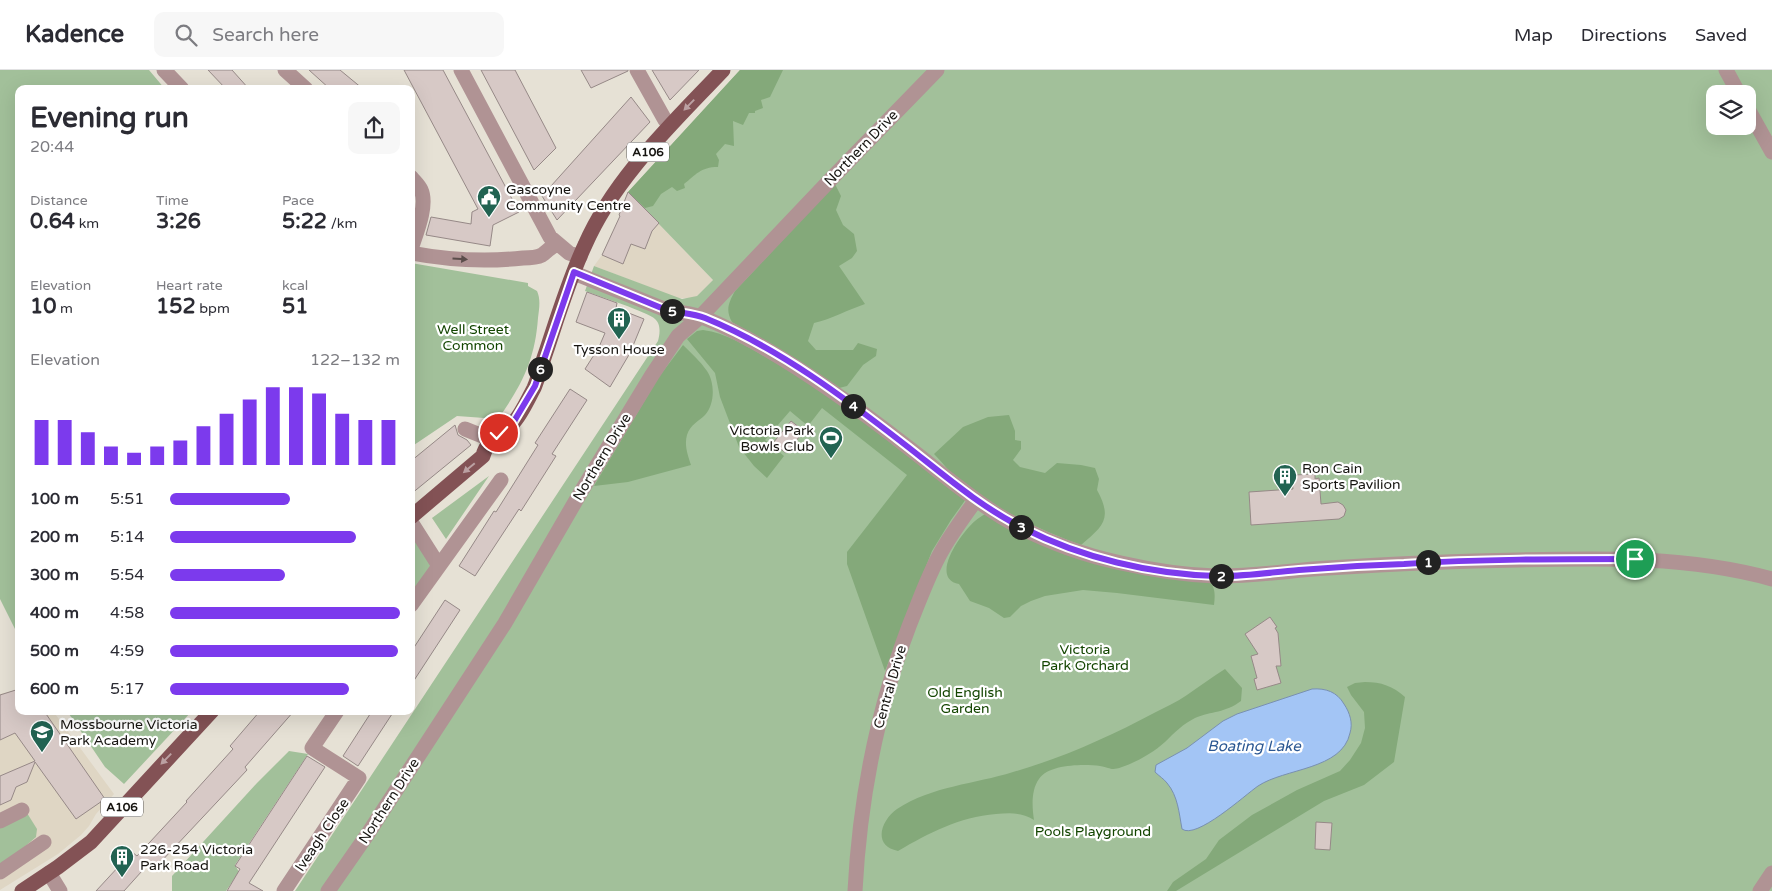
<!DOCTYPE html>
<meta charset="utf-8">
<style>
:root{--surface:#fff;--page:#f7f7f7;--text:#2b2b33;--muted:#7c7c81;--line:#e1e1e2;--accent:#7c3aed}
body{margin:0;font-family:"Varela Round",sans-serif;background:var(--page);color:var(--text);height:100vh;display:flex;flex-direction:column;font-size:19px;white-space:nowrap}
*{box-sizing:border-box;margin:0}
p{font-size:16px;color:var(--muted)}
.icon{flex:none;width:28px;height:28px;fill:none;stroke:currentColor;stroke-width:2;stroke-linecap:round;stroke-linejoin:round}
.map{position:relative;flex:1;overflow:hidden}
.sheet{position:absolute;left:15px;top:15px;width:400px;height:630px;display:flex;flex-direction:column;background:var(--surface);border-radius:10px;box-shadow:0 5px 20px #0002}
.sheet>*{flex:none}
.buttons{position:absolute;left:1706px;top:15px;display:grid;gap:10px}
.buttons a{display:grid;place-items:center;width:50px;height:50px;border-radius:10px;background:var(--surface);box-shadow:0 5px 20px #0002;font-size:25px}
.pin{position:absolute;display:grid;place-items:center;width:42px;height:42px;color:#fff;margin:-21px;border:2px solid #fff;border-radius:50%;box-shadow:0 1px 5px #0007}
.km{position:absolute;width:25px;height:25px;margin:-12px;border-radius:50%;background:#222;color:#fff;font-size:14px;line-height:25px;text-align:center}
.round{display:grid;place-items:center;flex:none;width:52px;height:52px;border-radius:10px;background:var(--page)}
.headline{display:flex;align-items:center;justify-content:space-between;height:85px;padding:0 15px}
h1{font-size:28px;font-weight:700;line-height:38px}
.figures{display:grid;grid-template-columns:repeat(3,1fr);gap:8px;height:85px;padding:5px 15px}
.figures div{display:grid;align-content:center}
.figures b{font-size:21px;font-weight:700}
.figures small{font-size:14px;font-weight:400}
.figures p{font-size:14px}
.chart{height:140px;padding:10px 15px}
.chart p{display:flex;justify-content:space-between}
.chart svg{width:100%;height:90px;margin-top:5px;stroke:var(--accent);stroke-width:6}
ul{padding:0 15px;list-style:none;font-size:16px}
li{display:grid;grid-template-columns:80px 60px 1fr;align-items:center;height:38px}
li i{height:12px;border-radius:6px;background:var(--accent)}
header{display:flex;align-items:center;gap:30px;box-sizing:border-box;height:70px;padding:0 25px;background:var(--surface);border-bottom:1px solid var(--line)}
header strong{font-size:24px}
nav{display:flex;gap:28px;margin-inline-start:auto;font-size:18px}
.search{width:350px;height:45px;background:var(--page);display:flex;align-items:center;gap:12px;box-sizing:border-box;padding:0 18px;border-radius:10px;color:var(--muted);font-size:19px}
.map>svg:first-child{display:block}
.built{fill:#dfd6c4}
.green{fill:#a2c09a;fill-rule:evenodd}
.forest{fill:#84a97a}
.water{fill:#a3c5f5;stroke:#7990b0}
.building{fill:#d7c9c6;stroke:#968987}
.lines{fill:none;stroke-linecap:round;stroke-linejoin:round}
.minor{stroke:#b09394;stroke-width:15}
.major{stroke:#835255;stroke-width:15}
.oneway{fill:#bba0a2}
.oneway2{fill:#5b4d4b}
.route-casing{stroke:#fff;stroke-width:10}
.route{stroke:#7c3aed;stroke-width:6}
.labels{text-anchor:middle;dominant-baseline:central;stroke-width:4.5;stroke-linejoin:round;paint-order:stroke}
.shield{fill:#fff;stroke:#5c5a58;stroke-width:1}
.shield-label{font-size:12px;font-weight:bold;fill:#161410}
.street-label{font-size:14px;fill:#161410;stroke:#fff}
.poi-label{font-size:14px;fill:#161410;stroke:#fff;text-anchor:start}
.park-label{font-size:14px;fill:#134500;stroke:#fff}
.water-label{font-size:15px;font-style:italic;fill:#2b5792;stroke:#fff}
</style>
<header>
<strong>Kadence</strong>
<div class="search"><svg class="icon" aria-label="search" viewBox="0 0 24 24"><circle cx="10" cy="10" r="6"/><path d="M15 15l6 6"/></svg>Search here</div>
<nav><a>Map</a><a>Directions</a><a>Saved</a></nav>
</header>
<div class="map">
<svg width="1772" height="821" viewBox="0 0 1772 821">
<rect width="100%" height="100%" fill="#e6e1d5"/>
<!-- built -->
<path class="built" d="M628,122L713,210L697,226L692,228H677L594,196L602,185L612,162L615,164L623,147L619,145Z
M19,619V641H53L114,724L96,744L89,756L81,765L58,784L0,820V624Z"/>
<!-- green -->
<path class="green" d="M0,0H149L165,19H19V567L0,529Z
M740,0H1772V821H295L658,271C660,264 661,254 655,249C648,242 598,226 585,221L594,196L682,229L697,226L713,210L628,122ZM1715,24H1748V56H1715Z
M411,193L528,213V216L537,221C541,230 539,239 538,248C535,290 522,315 498,349L457,346L411,377Z
M489,406L446,469L432,448Z
M411,464L433,495L411,527Z
M67,641H192L124,714L105,697Z
M289,681L308,684L235,795L239,802L226,821H172V806L257,713Z
M27,743L37,759L36,767L0,798V753Z"/>
<!-- forest -->
<path class="forest" d="M740,0H783L770,27L761,30L763,38L755,41V43H749L743,55L733,51L734,76L725,74L716,84L719,90L718,97C700,97 696,105 684,114L685,118L677,121L672,117L661,124L653,136L645,138L628,122Z
M835,114L841,126L836,140L843,155L854,164L857,181L852,188L839,196L865,234C847,240 832,249 814,253L808,271L816,280H853L858,273L877,279L876,286L863,295L847,316L839,318L732,252C725,240 729,232 735,221Z
M703,260C727,263 745,276 766,287C837,327 901,380 966,429L951,450L932,481L885,601L847,494V482L907,405L822,338L808,356L790,341L765,370L784,386L767,408L754,396L739,377L720,327L715,303L687,269L697,261Z
M683,275C691,283 700,291 707,301C715,313 715,334 705,345C699,351 690,355 687,365C684,375 688,386 691,395L628,412L594,416L658,308Z
M1009,345L1015,361V370L1021,371V379L1013,390L1020,397L1045,403L1057,393L1081,395L1095,398L1099,409L1097,420C1113,449 1103,456 1081,475C1039,460 996,439 961,412C951,404 943,393 934,384L963,357L988,347Z
M985,444L1002,455L1208,511C1216,516 1215,527 1214,535L1117,523L1083,520L1045,526L1031,531L1021,536L1010,547L1004,548L989,538L970,531L959,514C928,508 963,461 975,451C978,448 982,446 985,444Z
M1225,599L1242,618L1241,631C1225,643 1212,641 1195,648C1183,654 1174,663 1165,672C1154,682 1137,692 1122,697C1111,701 1111,698 1100,696C1084,694 1049,694 1039,709C1031,720 1032,737 1034,750C1022,742 1010,743 996,744C959,747 929,763 898,781C872,776 881,750 897,739C932,716 975,714 1013,702C1062,688 1109,667 1154,643C1165,637 1177,632 1187,625C1200,616 1212,607 1225,599Z
M1365,612C1381,612 1393,616 1405,627L1394,692L1364,715L1324,731L1176,821H1167L1173,812L1206,789L1219,770L1252,745L1297,720L1340,701L1350,690L1361,673L1365,658L1364,642L1351,625L1347,617L1355,613Z"/>
<!-- water -->
<path class="water" d="M1312,619C1326,618 1337,622 1344,634C1350,643 1353,653 1350,663C1342,700 1285,698 1258,716C1245,725 1196,770 1182,759C1179,743 1178,726 1167,713C1164,709 1159,706 1155,702L1156,695L1187,678L1223,651L1237,644Z"/>
<!-- building -->
<path class="building" d="M208,0H232L249,19H226Z
M309,0H340L363,19H330Z
M404,0H443L519,142L493,155L490,176L426,165L431,147L471,154L472,142L478,139Z
M481,0H515L556,78L534,100Z
M581,0H628V1L591,18Z
M652,0H699L670,30Z
M631,27L650,52L557,150L542,126Z
M628,122L659,153L652,161L645,179L631,174L623,194L602,185L620,146L619,145Z
M587,222L617,233L616,238L644,249L630,283L610,317L585,299L599,277L605,263L576,252Z
M570,319L587,330L552,384L556,386L521,441L519,439L475,506L459,496L494,441L496,442L538,375L535,373Z
M791,351L804,361L786,383L773,373Z
M455,355L458,365L467,370L471,375L411,424V391Z
M1315,404V409L1319,408L1321,434L1338,432L1343,435L1346,440L1344,446L1339,449L1251,455L1249,422L1293,419L1292,410H1295V405Z
M445,530L460,540L411,615V582Z
M1270,547L1277,557L1275,558L1278,563L1281,596H1276L1281,613L1257,620L1254,609L1257,608L1251,586L1258,584L1245,564Z
M19,619V641H44L105,729L76,749L35,692L27,712L16,717L11,730L0,735V706L35,691L15,663L0,670V625Z
M260,641H294L245,697L247,700L157,796L151,791L124,821H96L132,782L137,786L187,732L186,731L233,679L230,676Z
M372,641H394L358,696L343,686Z
M307,686L325,697L249,813L263,821H227L240,799L235,796Z
M1316,752L1332,753L1330,780L1315,779Z"/>
<g class="lines">
<!-- minor -->
<path class="minor" d="M164,0L182,19
M285,0L306,19
M461,0L550,167L569,183L580,187
M637,0L665,50L670,55
M1726,0L1739,24
M1748,39L1772,82
M411,107C414,111 419,115 421,120C428,135 416,164 411,179
M411,183C448,190 485,192 523,188C529,188 536,188 542,185C547,181 551,177 557,174
M574,203L664,239C677,243 692,243 704,248C721,254 737,263 752,271C808,302 859,339 909,378C939,401 968,426 1000,446C1037,468 1079,484 1121,493C1152,500 1184,505 1215,506C1253,507 1291,500 1328,498C1391,494 1455,491 1518,490C1604,488 1689,486 1772,509
M465,359L485,367L490,372
M411,452L439,496
M411,535L501,410
M0,751L22,740
M0,802L44,772
M49,803L60,821
M284,821L359,708L312,678L337,641
M328,821L367,765L505,553L582,420L652,305L678,266L701,246L832,108L937,0
M855,821C860,724 880,626 917,536C925,516 933,495 944,477C954,460 965,445 976,430
M1760,821L1772,803"/>
<!-- major -->
<path class="major" d="M411,447L483,386C486,370 502,364 513,353C521,345 528,329 534,318C539,306 542,293 546,282C558,246 569,209 585,175C614,108 673,53 723,0
M22,821L58,797L91,772L212,641"/>
</g>
<!-- one-way arrows -->
<defs><path id="oneway-solid" d="M-6-.8H1V-3.2L6.5 0L1 3.2V.8H-6Z" transform="scale(1.25)"/></defs>
<g class="oneway">
<use href="#oneway-solid" transform="translate(689 35) rotate(134)"/>
<use href="#oneway-solid" transform="translate(469 398) rotate(140)"/>
<use href="#oneway-solid" transform="translate(166 689) rotate(134)"/>
</g>
<use class="oneway2" href="#oneway-solid" transform="translate(460 189) rotate(4)"/>
<g class="lines">
<!-- route casing -->
<g class="route-casing">
<path id="route" d="M499,363L513,353L535,316L574,202L664,239C677,243 692,243 705,248C779,278 845,328 908,377C945,406 981,437 1023,458C1082,488 1150,504 1216,506C1243,507 1272,502 1299,500C1334,497 1369,495 1404,494C1481,489 1558,489 1635,489"/>
</g>
<!-- route -->
<use href="#route" class="route"/>
</g>
<!-- icons -->
<defs>
<g id="civic-pin" transform="scale(1.25)"><path d="M0 17L-7.5 6A9.5 9.5 0 1 1 7.5 6Z" fill="#226352" stroke="#fff"/><path d="M-.6-6.5H3V-4.5H.6V-3L4-1V1h2V6H-6V1h2V-1L-.6-3ZM-1.2 2.5V6h2.4V2.5Z" fill="#fff"/></g>
<g id="building-pin" transform="scale(1.25)"><path d="M0 17L-7.5 6A9.5 9.5 0 1 1 7.5 6Z" fill="#226352" stroke="#fff"/><path d="M-4-6H4V6H1V3H-1V6H-4ZM-2.5-4.3h1.7v1.8h-1.7ZM.8-4.3h1.7v1.8H.8ZM-2.5-1h1.7V.8h-1.7ZM.8-1h1.7V.8H.8Z" fill="#fff"/></g>
<g id="stadium-pin" transform="scale(1.25)"><path d="M0 17L-7.5 6A9.5 9.5 0 1 1 7.5 6Z" fill="#226352" stroke="#fff"/><path d="M0-5a6.5 5 0 1 0 0 10a6.5 5 0 1 0 0-10ZM-3.5-1.8h7v3.6h-7Z" fill="#fff"/></g>
<g id="school-pin" transform="scale(1.25)"><path d="M0 17L-7.5 6A9.5 9.5 0 1 1 7.5 6Z" fill="#226352" stroke="#fff"/><path d="M0-5L7-2L0 1L-7-2ZM-4 1L0 2.5L4 1V4Q0 6-4 4Z" fill="#fff"/></g>
</defs>
<g fill-rule="evenodd">
<use href="#civic-pin" x="489" y="127"/>
<use href="#building-pin" x="619" y="249"/>
<use href="#stadium-pin" x="831" y="368"/>
<use href="#building-pin" x="1285" y="406"/>
<use href="#school-pin" x="42" y="662"/>
<use href="#building-pin" x="122" y="787"/>
</g>
<g class="labels">
<!-- shield labels -->
<g class="shield">
<rect x="627" y="72.5" width="42" height="19" rx="4"/>
<rect x="101" y="727.5" width="42" height="19" rx="4"/>
</g>
<g class="shield-label">
<text x="648" y="82">A106</text>
<text x="122" y="737">A106</text>
</g>
<!-- street labels -->
<g class="street-label">
<text transform="translate(861 78) rotate(-46)">Northern Drive</text>
<text transform="translate(602 387) rotate(-59)">Northern Drive</text>
<text transform="translate(890 617) rotate(-74)">Central Drive</text>
<text transform="translate(389 731) rotate(-57)">Northern Drive</text>
<text transform="translate(322 765) rotate(-56)">Iveagh Close</text>
</g>
<!-- poi labels -->
<g class="poi-label">
<text x="506" y="119">Gascoyne<tspan x="506" dy="16">Community Centre</tspan></text>
<text x="619" y="279" text-anchor="middle">Tysson House</text>
<text x="814" y="360" text-anchor="end">Victoria Park<tspan x="814" dy="16">Bowls Club</tspan></text>
<text x="1302" y="398">Ron Cain<tspan x="1302" dy="16">Sports Pavilion</tspan></text>
<text x="60" y="654">Mossbourne Victoria<tspan x="60" dy="16">Park Academy</tspan></text>
<text x="140" y="779">226-254 Victoria<tspan x="140" dy="16">Park Road</tspan></text>
</g>
<!-- park labels -->
<g class="park-label">
<text x="473" y="259">Well Street<tspan x="473" dy="16">Common</tspan></text>
<text x="1085" y="579">Victoria<tspan x="1085" dy="16">Park Orchard</tspan></text>
<text x="965" y="622">Old English<tspan x="965" dy="16">Garden</tspan></text>
<text x="1093" y="761">Pools Playground</text>
</g>
<!-- water labels -->
<g class="water-label">
<text x="1254" y="676">Boating Lake</text>
</g>
</g>
</svg>
<div class="buttons">
<a><svg class="icon" aria-label="layers" viewBox="0 0 24 24"><path d="M12 4l9 5-9 5-9-5zM3 14l9 5 9-5"/></svg></a>
</div>
<div class="pin" style="left:1635px;top:489px;background:#1e9e55"><svg class="icon" aria-label="arrive" viewBox="0 0 24 24"><path d="M6 21V4h12l-3 4 3 4H6"/></svg></div>
<div class="pin" style="left:499px;top:363px;background:#d93025"><svg class="icon" aria-label="check" viewBox="0 0 24 24"><path d="M5 12l5 5 9-10"/></svg></div>
<b class="km" style="left:1428px;top:492px">1</b>
<b class="km" style="left:1221px;top:506px">2</b>
<b class="km" style="left:1021px;top:457px">3</b>
<b class="km" style="left:853px;top:336px">4</b>
<b class="km" style="left:672px;top:241px">5</b>
<b class="km" style="left:540px;top:299px">6</b>
<section class="sheet">
<div class="headline"><div><h1>Evening run</h1><p>20:44</p></div><a class="round"><svg class="icon" aria-label="share" viewBox="0 0 24 24"><path d="M12 15V3M7 8l5-5 5 5M5 13v7h14v-7"/></svg></a></div>
<div class="figures">
<div><p>Distance</p><b>0.64<small> km</small></b></div>
<div><p>Time</p><b>3:26</b></div>
<div><p>Pace</p><b>5:22<small> /km</small></b></div>
</div>
<div class="figures">
<div><p>Elevation</p><b>10<small> m</small></b></div>
<div><p>Heart rate</p><b>152<small> bpm</small></b></div>
<div><p>kcal</p><b>51</b></div>
</div>
<div class="chart"><p><span>Elevation</span>122–132 m</p>
<svg viewBox="0 0 160 44" preserveAspectRatio="none"><path d="M5 44V22M15 44V22M25 44V28M35 44V35M45 44V38M55 44V35M65 44V32M75 44V25M85 44V19M95 44V12M105 44V6M115 44V6M125 44V9M135 44V19M145 44V22M155 44V22"/></svg>
</div>
<ul>
<li><b>100 m</b>5:51<i style="width:52%"></i></li>
<li><b>200 m</b>5:14<i style="width:81%"></i></li>
<li><b>300 m</b>5:54<i style="width:50%"></i></li>
<li><b>400 m</b>4:58<i style="width:100%"></i></li>
<li><b>500 m</b>4:59<i style="width:99%"></i></li>
<li><b>600 m</b>5:17<i style="width:78%"></i></li>
</ul>
</section>
</div>
